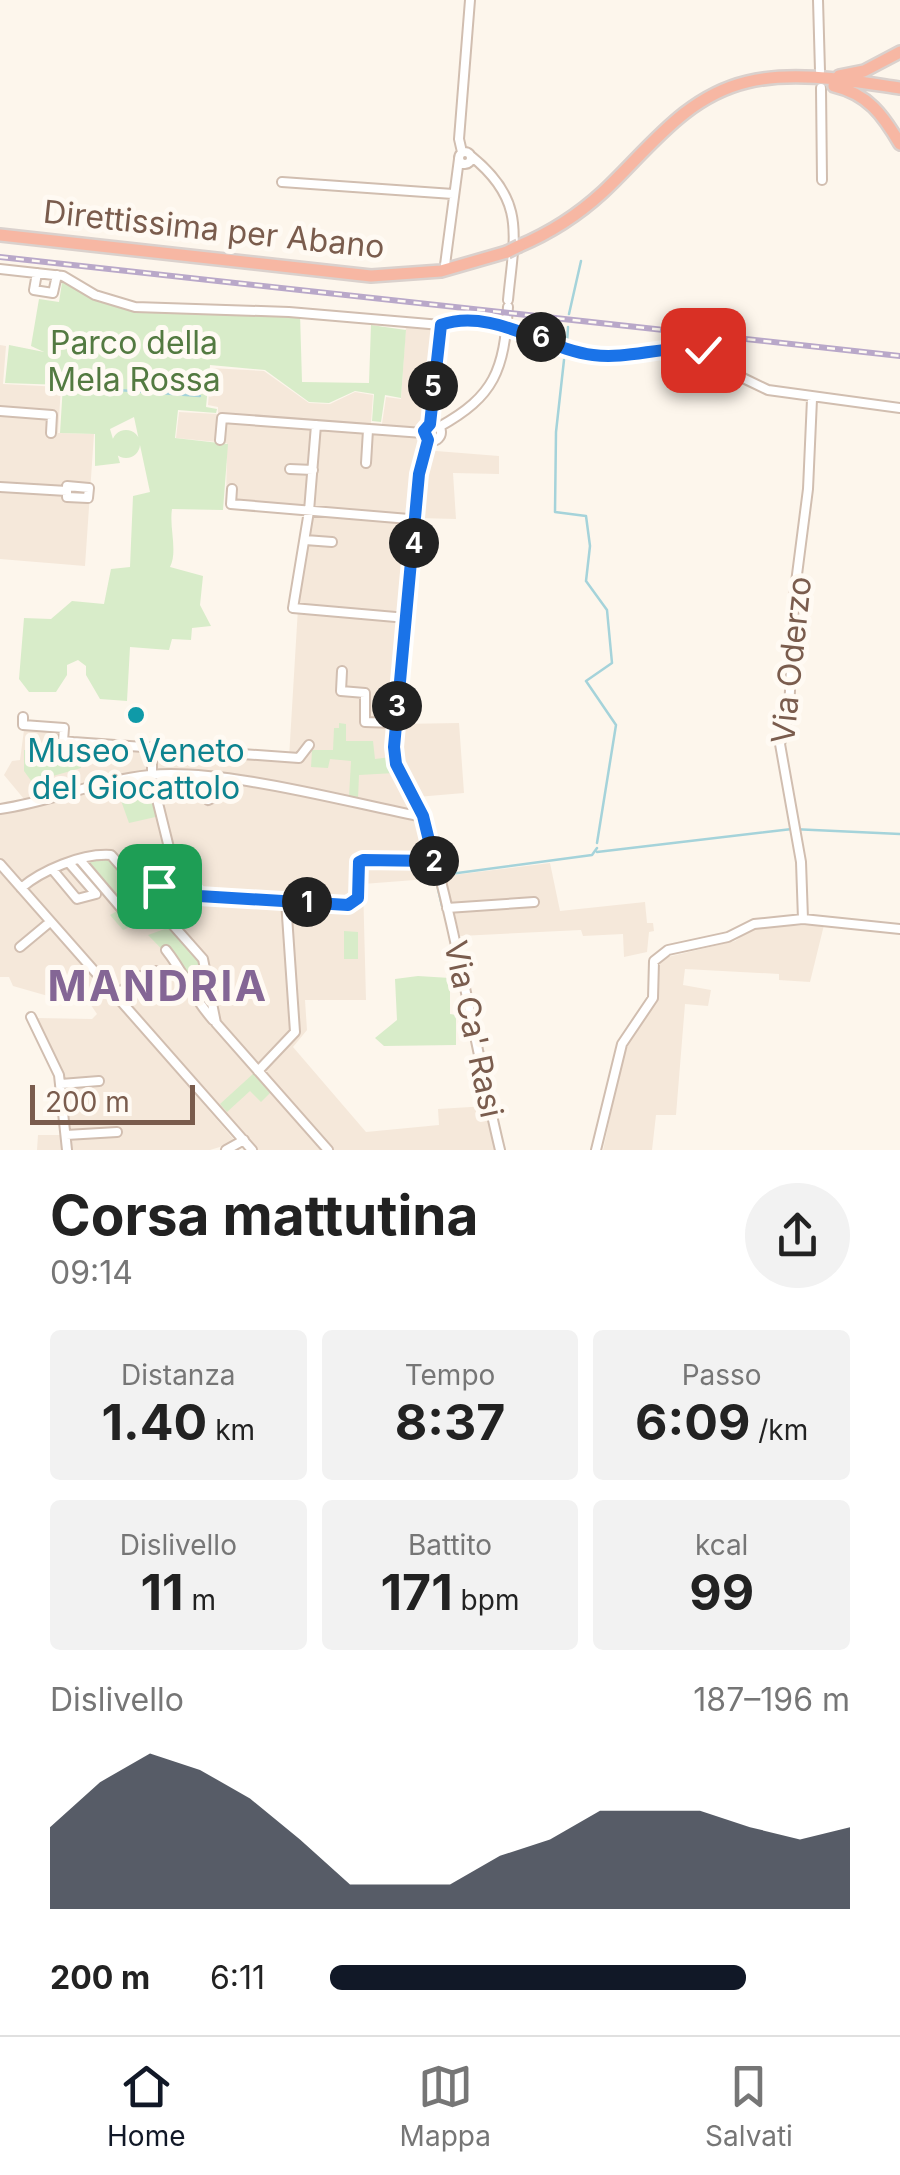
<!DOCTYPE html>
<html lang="it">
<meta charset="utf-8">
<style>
:root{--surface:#fff;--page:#f2f2f2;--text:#222;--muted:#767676;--line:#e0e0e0;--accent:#111827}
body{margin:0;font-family:Inter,sans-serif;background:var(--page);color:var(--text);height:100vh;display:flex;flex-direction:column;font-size:38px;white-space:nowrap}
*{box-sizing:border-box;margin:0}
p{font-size:32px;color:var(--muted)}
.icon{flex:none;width:55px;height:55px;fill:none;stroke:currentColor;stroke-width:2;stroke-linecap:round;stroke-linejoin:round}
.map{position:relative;height:1150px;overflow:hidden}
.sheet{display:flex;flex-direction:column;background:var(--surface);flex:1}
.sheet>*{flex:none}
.scale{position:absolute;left:30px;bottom:25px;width:165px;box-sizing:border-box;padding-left:10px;border:5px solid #7a5c4d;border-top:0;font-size:28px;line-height:35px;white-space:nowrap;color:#7a5c4d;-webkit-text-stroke:8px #fffaf3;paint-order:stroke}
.pin{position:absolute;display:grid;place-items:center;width:85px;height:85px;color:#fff;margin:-42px;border-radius:20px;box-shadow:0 5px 15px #0006}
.km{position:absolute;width:50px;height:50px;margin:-25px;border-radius:50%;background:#222;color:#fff;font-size:28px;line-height:50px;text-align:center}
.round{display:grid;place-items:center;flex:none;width:105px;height:105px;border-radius:52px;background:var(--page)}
.head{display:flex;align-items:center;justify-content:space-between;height:170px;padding:0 50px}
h1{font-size:55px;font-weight:700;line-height:75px}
.figures{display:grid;grid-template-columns:repeat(3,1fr);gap:15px;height:170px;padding:10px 50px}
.figures div{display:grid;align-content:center;border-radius:10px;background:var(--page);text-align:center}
.figures b{font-size:50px;font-weight:700}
.figures small{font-size:28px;font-weight:400}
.figures p{font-size:28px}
.chart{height:280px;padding:20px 50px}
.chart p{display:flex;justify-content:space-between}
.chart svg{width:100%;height:180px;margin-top:10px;fill:var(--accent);opacity:.7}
ul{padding:0 50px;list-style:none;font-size:32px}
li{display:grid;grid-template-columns:160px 120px 1fr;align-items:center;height:75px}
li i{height:25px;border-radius:12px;background:var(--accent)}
.tab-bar{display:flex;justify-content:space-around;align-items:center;height:140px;border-top:2px solid var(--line);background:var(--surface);font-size:28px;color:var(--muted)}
.tab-bar a{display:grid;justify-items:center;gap:5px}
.tab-bar .current{color:var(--accent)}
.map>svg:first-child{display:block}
.residential{fill:#f5e8da}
.green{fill:#d8ecc9}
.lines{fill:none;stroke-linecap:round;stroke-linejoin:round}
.stream{stroke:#a5d3da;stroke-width:2.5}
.minor-casing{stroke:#d1beb0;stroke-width:12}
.highway-casing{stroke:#dad1cd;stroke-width:16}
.minor{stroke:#fff;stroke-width:8}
.highway{stroke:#f7b7a3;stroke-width:11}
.rail-casing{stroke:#b9a8c9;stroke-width:6}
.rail{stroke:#fffaf3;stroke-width:2.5;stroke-dasharray:8;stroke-linecap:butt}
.minor-bridge-casing{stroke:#d1beb0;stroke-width:12;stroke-linecap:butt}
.highway-bridge-casing{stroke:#dad1cd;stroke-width:16;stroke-linecap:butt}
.minor-bridge{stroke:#fff;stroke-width:8}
.highway-bridge{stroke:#f7b7a3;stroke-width:11}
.route-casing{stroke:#fff;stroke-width:20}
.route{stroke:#1a73e8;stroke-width:12}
.culture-dot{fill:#0f9aa8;stroke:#fffaf3;stroke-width:4}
.labels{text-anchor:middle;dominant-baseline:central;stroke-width:10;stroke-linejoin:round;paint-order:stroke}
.street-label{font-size:32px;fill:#7a5c4d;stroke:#fffaf3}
.park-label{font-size:32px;fill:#537a41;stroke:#fffaf3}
.culture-label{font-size:32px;fill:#0d838f;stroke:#fffaf3}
.district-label{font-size:42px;font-weight:bold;letter-spacing:2.5px;fill:#846695;stroke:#fffaf3}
</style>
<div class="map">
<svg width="900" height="1150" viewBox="0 0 900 1150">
<rect width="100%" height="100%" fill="#fdf6ec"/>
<!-- residential -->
<path class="residential" d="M406,325L438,328L423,445L436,451L499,456V474L453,473L456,519L419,518L400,724L459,723L464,793L417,797L441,878L363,884L366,1000H305L307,1030L293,1047L366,1132L439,1125L438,1109L487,1106L497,1150H254L0,860V811L29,805L4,775L12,761L20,760L24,730L66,733L65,742L289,758L298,608L311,514L226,508L227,443L176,438L179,412L218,414V407L208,405L211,368L264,371L309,403L330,404L355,392L373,395L371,423L382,424L386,397L401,399Z
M0,345L6,346L3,384L61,387L58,433L94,434L85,566L0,559Z
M550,863L560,911L645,902L647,923H653L654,931L649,932L647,952L624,957L623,934L583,936L581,930L460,936L445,876Z
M0,873L99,982L236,1142L210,1150H37L38,1135H62L58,1083L33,1026L37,1018L92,1019L97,1014L82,992L55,998L13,986L9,977H0Z
M824,925L810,982L779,980V974L685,969L683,985L711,990L708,1006L685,1004L676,1115H656L652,1150H603L626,1043L657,1001L659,959L735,941L755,927Z"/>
<!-- green -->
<path class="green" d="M63,276L126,305L300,313L302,382L369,383L371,325L406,330L401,398L385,395L381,422L372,421L374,394L355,391L329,403L309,402L265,370L210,365L206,407L217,409L216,413L178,410L175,438L228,444L223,510L172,509C169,528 178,551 170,567L203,576L200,605L211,626L192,628L191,640L172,639L169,650L130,647L127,701L100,699L86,675V666L78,660L67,665V675L56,692H29L19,679L24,618L51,619L72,601L104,604L111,569L130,567L133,496L150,492L134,417L110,429L120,463L95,466V434L60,433L63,385L5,383L9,345L44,352L31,346L39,299L59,302Z
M112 444a14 14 0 1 1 28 0a14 14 0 1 1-28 0Z
M339,723L346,724V741H373L375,759L391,757L395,773L359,775L358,799L349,797L351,761L330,759L328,768L311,767L312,750H333L334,728H339Z
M64,748L83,750L81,768L32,782L24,771V750L62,753Z
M151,775L160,816L129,823L114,781Z
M111,855L163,914L123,930L110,915L126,906L87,859Z
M173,926L203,959L216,1023L183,971L148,935Z
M344,931L358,932V959H344Z
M418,976L450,978V1014L456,1015V1045L384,1046L375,1038L397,1020L395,979Z
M254,1073L271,1092L261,1102L250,1091L227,1112L220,1104Z"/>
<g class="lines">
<!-- stream -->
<path class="stream" d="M569,314L581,261
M567,343L568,327
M564,360L556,432L555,512L586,516L590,546L586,581L607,610L612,663L586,681L616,725L597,843
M91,388L200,396
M597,852L792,829L900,834
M442,906L435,876L592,855L597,848"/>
<!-- minor casing -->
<g class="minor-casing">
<path id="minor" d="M818,0L820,71
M821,88L822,180
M459 158a6 6 0 1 1 12 0a6 6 0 1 1-12 0Z
M462,152L459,139L470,0
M471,156C527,201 514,236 508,300
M282,182L453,194
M445,265L459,159
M0,269L63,276L95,295L135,307L289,312L441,325L459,321L498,327
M37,273L34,290L53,293L57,275
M511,329L597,356L703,349L743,378L768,390L900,408
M0,411L52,415L51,433
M423 432a9 9 0 1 1 18 0a9 9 0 1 1-18 0Z
M429,424L441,325
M316,425L309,511L293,608L407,618
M439,427C495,396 504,370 508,307
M220,440L222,418L423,433
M429,440L419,474L394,747C398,777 418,797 426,825C457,932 474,1042 500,1150
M366,463L368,430
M290,469L313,470
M67,486L89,488L88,498L67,497Z
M0,487L67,491
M232,489L231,504L409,519
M305,540L332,542
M342,671L341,691L365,693V722L396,723
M23,717V725L64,728L63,741L73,742L299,758L309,745
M152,747V779L175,872L199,896L347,905L358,898L359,862L363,860L434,861
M192,776L208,800L221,794L223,780
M0,809C51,802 98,780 150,775C224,768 346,802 423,817
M81,861L121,908
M0,864L252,1150
M52,869L77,899L96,894L70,864
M127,874L140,863L180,909L169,920
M21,888C41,871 81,853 111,855L203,959L216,1023L328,1150
M447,908L534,902
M803,919L900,929
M20,947L50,922
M166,950C186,975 190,994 213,1020
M116,996L136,978L156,971
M31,1017L59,1075L67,1150
M258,1071L295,1032L286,901
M61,1084L99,1081
M66,1135L117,1132
M226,1150L244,1140
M596,1150L622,1044L653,998L654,961L668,950L728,937L754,924L803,919L801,862L780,744L789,713L794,598L808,489L812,399"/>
</g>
<!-- highway casing -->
<g class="highway-casing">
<path id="highway" d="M839,76L864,71L900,52
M834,86C868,94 883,115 900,144
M0,235L371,276L441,271L507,252
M519,246C550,233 578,215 603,192C648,150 684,97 747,82C795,70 852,81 900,88"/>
</g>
<!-- minor -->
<use href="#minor" class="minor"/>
<!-- highway -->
<use href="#highway" class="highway"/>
<!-- rail casing -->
<g class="rail-casing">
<path id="rail" d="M0,257L900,356"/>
</g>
<!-- rail -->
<use href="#rail" class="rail"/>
<!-- minor-bridge casing -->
<g class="minor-bridge-casing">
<path id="minor-bridge" d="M498,327L511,329"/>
</g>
<!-- highway-bridge casing -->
<g class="highway-bridge-casing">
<path id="highway-bridge" d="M507,252L519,246"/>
</g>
<!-- minor-bridge -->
<use href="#minor-bridge" class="minor-bridge"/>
<!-- highway-bridge -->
<use href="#highway-bridge" class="highway-bridge"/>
</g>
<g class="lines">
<!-- route casing -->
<g class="route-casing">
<path id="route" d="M159,886L176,872L199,896L348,905L358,898L359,862L363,860L434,861L423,816L396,764L394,747L419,474L428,440L424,431L430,424L441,325C491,307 545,349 593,355C630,360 666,344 703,350"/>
</g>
<!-- route -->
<use href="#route" class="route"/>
</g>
<!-- markers -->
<circle class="culture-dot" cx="136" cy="715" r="10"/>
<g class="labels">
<!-- street labels -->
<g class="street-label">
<text transform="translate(214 229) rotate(6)">Direttissima per Abano</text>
<text transform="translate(791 660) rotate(-84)">Via Oderzo</text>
<text transform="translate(474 1029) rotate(78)">Via Ca' Rasi</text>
</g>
<!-- park labels -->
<g class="park-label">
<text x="134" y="342">Parco della<tspan x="134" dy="37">Mela Rossa</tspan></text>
</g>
<!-- culture labels -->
<g class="culture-label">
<text x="136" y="750">Museo Veneto<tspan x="136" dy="37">del Giocattolo</tspan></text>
</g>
<!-- district labels -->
<g class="district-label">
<text x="158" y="985">MANDRIA</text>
</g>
</g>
</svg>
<div class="scale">200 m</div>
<div class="pin" style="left:159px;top:886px;background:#1e9e55"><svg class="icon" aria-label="arrive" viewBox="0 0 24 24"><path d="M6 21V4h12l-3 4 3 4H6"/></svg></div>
<div class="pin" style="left:703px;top:350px;background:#d93025"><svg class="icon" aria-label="check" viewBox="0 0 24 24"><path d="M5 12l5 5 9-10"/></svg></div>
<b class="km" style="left:307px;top:902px">1</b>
<b class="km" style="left:434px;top:861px">2</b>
<b class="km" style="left:397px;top:706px">3</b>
<b class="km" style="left:414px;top:543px">4</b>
<b class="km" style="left:433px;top:386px">5</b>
<b class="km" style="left:541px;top:337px">6</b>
</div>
<section class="sheet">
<div class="head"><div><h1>Corsa mattutina</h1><p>09:14</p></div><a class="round"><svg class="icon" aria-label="share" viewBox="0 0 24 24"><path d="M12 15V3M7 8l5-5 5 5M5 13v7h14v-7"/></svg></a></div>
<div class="figures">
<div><p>Distanza</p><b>1.40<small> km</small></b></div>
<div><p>Tempo</p><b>8:37</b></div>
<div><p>Passo</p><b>6:09<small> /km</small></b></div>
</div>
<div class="figures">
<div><p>Dislivello</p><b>11<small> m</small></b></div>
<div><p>Battito</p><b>171<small> bpm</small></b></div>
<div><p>kcal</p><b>99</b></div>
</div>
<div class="chart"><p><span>Dislivello</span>187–196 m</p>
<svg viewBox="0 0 160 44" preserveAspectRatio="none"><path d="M0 44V24L10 13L20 6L30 10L40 17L50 27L60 38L70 38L80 38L90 31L100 27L110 20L120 20L130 20L140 24L150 27L160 24V44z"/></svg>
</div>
<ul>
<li><b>200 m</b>6:11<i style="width:80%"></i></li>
</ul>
</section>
<nav class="tab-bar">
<a class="current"><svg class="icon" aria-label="home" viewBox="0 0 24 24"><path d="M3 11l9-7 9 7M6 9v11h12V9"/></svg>Home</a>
<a><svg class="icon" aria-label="map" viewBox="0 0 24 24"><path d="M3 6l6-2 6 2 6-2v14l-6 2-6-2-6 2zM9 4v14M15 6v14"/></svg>Mappa</a>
<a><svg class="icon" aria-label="saved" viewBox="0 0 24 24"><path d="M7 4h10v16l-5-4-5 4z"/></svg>Salvati</a>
</nav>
